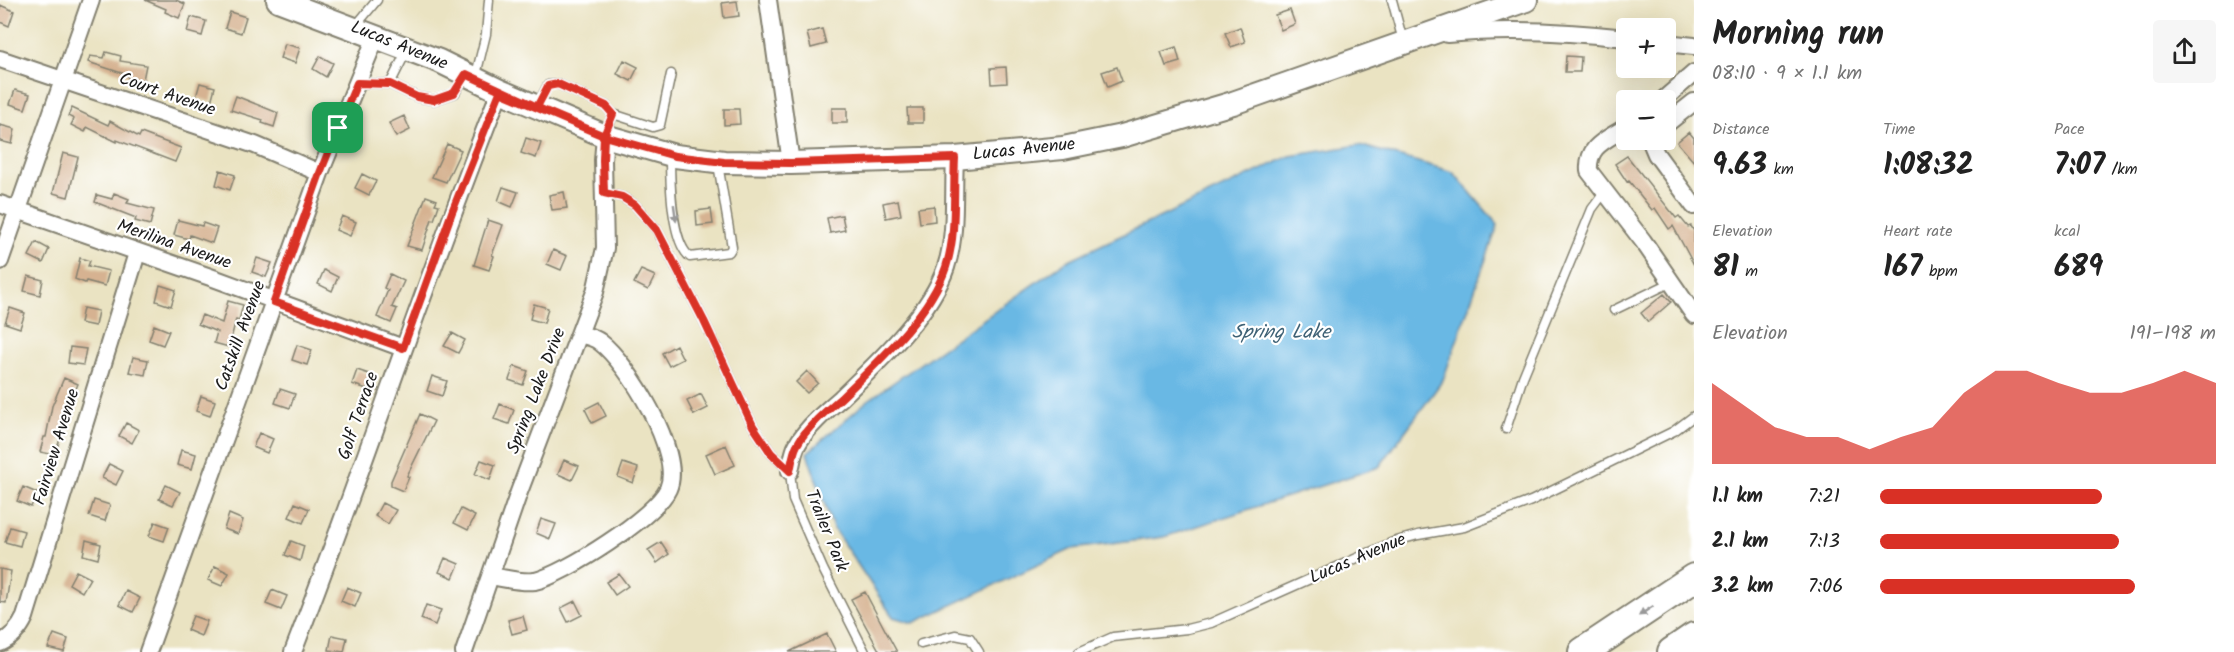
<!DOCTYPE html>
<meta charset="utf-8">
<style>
:root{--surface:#fff;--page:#f6f6f6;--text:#222;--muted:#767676;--accent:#d93025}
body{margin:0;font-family:Kalam,sans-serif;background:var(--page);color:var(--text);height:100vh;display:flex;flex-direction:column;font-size:22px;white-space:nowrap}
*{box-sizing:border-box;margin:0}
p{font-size:20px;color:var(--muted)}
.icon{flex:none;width:33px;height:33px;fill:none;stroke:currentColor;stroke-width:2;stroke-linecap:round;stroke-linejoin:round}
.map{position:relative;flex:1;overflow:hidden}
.sheet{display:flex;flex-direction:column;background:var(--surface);width:540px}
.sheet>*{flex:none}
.fabs{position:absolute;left:1616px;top:18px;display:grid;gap:12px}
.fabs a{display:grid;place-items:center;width:60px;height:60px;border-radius:6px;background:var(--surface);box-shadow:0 6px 24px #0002;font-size:30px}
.pin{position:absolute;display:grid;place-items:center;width:51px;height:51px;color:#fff;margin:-26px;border-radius:12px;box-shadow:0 3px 9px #0006}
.round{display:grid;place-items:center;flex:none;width:63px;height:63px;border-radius:6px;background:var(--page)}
.head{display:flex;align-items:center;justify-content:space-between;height:102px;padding:0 18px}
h1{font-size:33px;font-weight:800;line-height:45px}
.stats{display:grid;grid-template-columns:repeat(3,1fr);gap:9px;height:102px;padding:6px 18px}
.stats div{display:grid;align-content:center}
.stats b{font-size:30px;font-weight:800}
.stats small{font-size:16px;font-weight:400}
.stats p{font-size:16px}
.chart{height:168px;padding:12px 18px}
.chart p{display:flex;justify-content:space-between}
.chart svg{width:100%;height:108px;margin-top:6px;fill:var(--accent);opacity:.7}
ul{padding:0 18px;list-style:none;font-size:20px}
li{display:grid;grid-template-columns:96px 72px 1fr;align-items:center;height:45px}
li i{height:15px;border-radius:8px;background:var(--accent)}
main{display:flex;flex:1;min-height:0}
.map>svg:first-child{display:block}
.water{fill:#69b8e4;stroke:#426a80;stroke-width:1.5}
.building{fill:#d6b291}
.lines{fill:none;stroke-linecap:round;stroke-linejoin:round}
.lane-casing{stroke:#83806f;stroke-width:11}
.street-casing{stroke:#83806f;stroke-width:20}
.secondary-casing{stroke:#83806f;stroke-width:26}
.highway-casing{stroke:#83806f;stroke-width:32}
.lane{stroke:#fff;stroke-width:8}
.street{stroke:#fff;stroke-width:16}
.secondary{stroke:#fff;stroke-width:22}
.highway{stroke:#fff;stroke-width:28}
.oneway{fill:#999}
.route-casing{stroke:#fff;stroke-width:12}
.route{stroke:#d93025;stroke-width:8}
.labels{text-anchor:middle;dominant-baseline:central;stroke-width:4.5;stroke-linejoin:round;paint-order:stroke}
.street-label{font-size:18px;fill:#1c1c1c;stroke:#fff}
.water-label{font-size:20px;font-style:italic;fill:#3f6276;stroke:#fff}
</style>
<main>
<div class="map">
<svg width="1694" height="652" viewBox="0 0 1694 652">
<rect width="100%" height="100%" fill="#fff"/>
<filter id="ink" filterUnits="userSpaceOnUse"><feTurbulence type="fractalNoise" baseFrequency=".0167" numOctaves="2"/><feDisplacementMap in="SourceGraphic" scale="12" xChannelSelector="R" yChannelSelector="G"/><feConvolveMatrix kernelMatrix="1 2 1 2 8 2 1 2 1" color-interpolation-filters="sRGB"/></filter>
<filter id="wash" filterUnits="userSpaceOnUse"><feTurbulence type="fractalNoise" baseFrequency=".008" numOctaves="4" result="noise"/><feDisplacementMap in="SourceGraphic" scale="24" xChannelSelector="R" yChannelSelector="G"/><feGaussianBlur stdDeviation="1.35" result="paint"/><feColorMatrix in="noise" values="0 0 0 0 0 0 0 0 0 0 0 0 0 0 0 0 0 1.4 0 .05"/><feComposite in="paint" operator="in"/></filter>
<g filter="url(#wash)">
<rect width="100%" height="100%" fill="#eae3c2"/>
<!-- water -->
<path class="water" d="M1359,145L1453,172L1498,225L1443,380L1379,467L1164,537L1072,549L913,623L893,617L833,528L807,453L867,401L1065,262L1290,156Z"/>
<g id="blocks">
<!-- building -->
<path class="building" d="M145,0H176L185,4L179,18L165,12L166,9Z
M737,1L739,16L724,18L722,3Z
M0,5L14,11L9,26L0,22Z
M1290,10L1295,24L1281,30L1275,15Z
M230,12L246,17L241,33L225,28Z
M191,17L206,21L202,36L187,32Z
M1240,27L1245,42L1231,47L1225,33Z
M822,29L826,44L811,48L807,33Z
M285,44L300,48L295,63L280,58Z
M1176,47L1180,62L1166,66L1161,52Z
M106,52L121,56L120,61L146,65L143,80L128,78V75L88,62L90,56L104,58Z
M320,56L333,63L326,77L313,69Z
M1566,56L1581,57L1580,72H1565Z
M624,60L638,67L631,81L617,74Z
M1006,67L1007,83L992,84L991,68Z
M1117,67L1122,81L1108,87L1102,72Z
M200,83L215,87L211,102L196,97Z
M15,90L30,94L25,109L10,104Z
M236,96L278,113L274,127L262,123L263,120L231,110Z
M72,108L108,125L110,121L139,137L141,133L181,148L175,162L117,140V142L87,127L85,132L71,125L74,119L68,116Z
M832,108H847V123H832Z
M907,108H923V123H908Z
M724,109H739L740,124L724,125Z
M404,116L410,130L396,137L389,123Z
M0,125L15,129L12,144L0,141Z
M1689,132L1694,138V162L1677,142Z
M526,138L541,143L536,158L521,153Z
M447,144L461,150L446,182L432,177Z
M63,153L78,157L68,197L53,193Z
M1627,156L1676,218L1679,216L1688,227L1691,226L1694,231V265L1673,226L1669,229L1655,208L1652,210L1629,181L1627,182L1615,164Z
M220,170L235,175L230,190L216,185Z
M362,174L376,181L369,195L355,188Z
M503,187L518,192L512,207L498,201Z
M564,192L567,208L552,210L549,195Z
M114,193L129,199L127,203L154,210L150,225L135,221L136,218L95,202L97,195L112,199Z
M426,196L437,200L435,204L439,205L434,220L432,219L422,250L407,246Z
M898,200L901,215L886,218L883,203Z
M934,206L935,221L920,223L918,208Z
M711,209L713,224L697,226L696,211Z
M842,215L845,230L830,233L827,218Z
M342,216L356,222L350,236L336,230Z
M178,220L202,226L203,223L217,228L212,243L190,235L189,239L174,235Z
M488,220L503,225L492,255L494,256L489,270L474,265Z
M36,242L49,249L43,263L29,256Z
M553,250L567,256L561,270L547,264Z
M80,258L90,261L88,266L109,271L105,286L86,281L85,283L75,279Z
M257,258L272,263L266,277L252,272Z
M324,270L338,277L332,291L318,284Z
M641,270L655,276L648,290L634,283Z
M390,274L404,281L392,307L397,309L391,323L377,317L388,290L384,288Z
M28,276L43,280L40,295L24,291Z
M160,285L176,290L171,306L156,301Z
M1664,294L1671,302L1648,322L1641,313Z
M228,301L243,305L239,320L236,319L229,347L214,343L217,332L198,324L202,315L222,323Z
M534,304L548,308L544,323L530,319Z
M10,308L25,313L20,328L5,323Z
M83,308L98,311L95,326L80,323Z
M154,325L169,331L163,345L149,340Z
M452,333L465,340L458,353L444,346Z
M297,345L312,350L307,365L292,360Z
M676,345L683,359L669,366L662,353Z
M70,347L86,349L83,365L68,363Z
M133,357L148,360L145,375L129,372Z
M514,366L528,371L523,385L509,380Z
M357,370L372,375L367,389L352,384Z
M807,371L818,383L807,393L796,382Z
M432,376L447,381L442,396L427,391Z
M64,378L78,384L72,398L69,397L64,426L55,455L40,452L44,437H46L52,406Z
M280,389L295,394L290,408L275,403Z
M701,394L708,408L694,415L687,401Z
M201,396L215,401L210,416L196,411Z
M599,402L606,416L592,423L585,409Z
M500,404L514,410L509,424L494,419Z
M420,414L434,421L407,476L409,477L403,491L391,486V481Z
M126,423L139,430L132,443L119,436Z
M259,433L273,439L267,453L253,447Z
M726,445L735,465L715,474L706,454Z
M181,450L196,454L192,469L177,465Z
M481,460L495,465L490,480L475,474Z
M564,460L579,466L572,480L558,474Z
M623,463L638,468L633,483L618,477Z
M109,464L123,471L116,485L102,478Z
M166,485L180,492L173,505L159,499Z
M23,487L37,493L31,507L17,501Z
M94,500L110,505L105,521L89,516Z
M295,503L309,509L303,523L289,517Z
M382,503L396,510L388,524L375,516Z
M461,509L475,516L468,530L454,523Z
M229,514L243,520L238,534L224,529Z
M541,519L556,524L550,539L536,533Z
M155,522L169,527L164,541L149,536Z
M10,527L24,531L20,546L5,542Z
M86,540L101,544L98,559L83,555Z
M291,541L304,546L300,561L285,555Z
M661,542L669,554L657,563L648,550Z
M445,558L459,564L453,578L439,572Z
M215,566L229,573L222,586L208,580Z
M0,569L11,571L6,603L0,602Z
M76,571L90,578L82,592L69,584Z
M619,574L628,586L615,595L606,582Z
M347,587L361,593L355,607L341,601Z
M272,590L287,596L281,610L266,604Z
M126,591L140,598L133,612L119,605Z
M865,592L884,628L897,652H880L851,599Z
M575,601L582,615L568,622L561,608Z
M426,605L441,610L435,625L421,619Z
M193,616L207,621L201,636L187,630Z
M523,616L527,630L512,634L508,620Z
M54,634L68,639L64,652L48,648Z
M827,634L836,652H789Z
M332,635L347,638L344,652L329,650Z"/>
</g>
</g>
<g filter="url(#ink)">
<use href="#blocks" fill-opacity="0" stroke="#83806f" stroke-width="1.5"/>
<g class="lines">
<!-- lane casing -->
<g class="lane-casing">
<path id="lane" d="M1392,0L1403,41
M354,28L377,0
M475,79L486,34L489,0
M357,83L390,84L417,97L434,100L455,93L465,75
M390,84L407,50
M537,106L548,85L558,84L606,106L613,114L605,136
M613,114L653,127L660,125L671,74
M670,155C670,179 671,242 690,257L729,252L732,247L718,164
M604,193L622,197L635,205L657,230L704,321L753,426L771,453L790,471L793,500L823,569L865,652
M1614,310L1672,282
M1506,429L1523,377L1592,209L1604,193
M921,644L955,635L970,638L979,652
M1079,652L1113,637L1187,629L1211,623L1393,542L1418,535L1464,527L1531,501L1674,431L1694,416"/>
</g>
<!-- street casing -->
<g class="street-casing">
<path id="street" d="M768,0L791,163
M1447,34C1507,28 1566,31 1626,38
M1665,43L1694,46
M0,59L255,145L320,173
M1663,100L1694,73
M1665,125L1694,102
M1626,127C1607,140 1587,145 1589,171L1643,241L1694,315
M1652,140L1651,142L1656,154L1694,206
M0,204L216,279L403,348
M0,261L91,0
M790,471C792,463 793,452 797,445C806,428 827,410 841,398C877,363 930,315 946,267C957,234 953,193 955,158
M490,576C505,578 521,583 535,581C564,575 656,516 668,489C684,454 628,363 600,342C594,337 586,336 579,334
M0,643C11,638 20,628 25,617L137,253
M148,652L320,173L376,37
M293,652C365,466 426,277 500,91
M464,652L519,492L595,292L605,248L603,160L605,136"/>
</g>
<!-- secondary casing -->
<g class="secondary-casing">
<path id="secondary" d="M278,0L439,61L500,91L605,136L675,156L724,162L791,163L955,158L1063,148L1122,136L1233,103L1526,0"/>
</g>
<!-- highway casing -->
<g class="highway-casing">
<path id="highway" d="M1583,652L1694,578
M1672,652L1694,637"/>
</g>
<!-- lane -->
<use href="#lane" class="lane"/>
<!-- street -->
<use href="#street" class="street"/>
<!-- secondary -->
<use href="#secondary" class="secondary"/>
<!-- highway -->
<use href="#highway" class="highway"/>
</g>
<!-- one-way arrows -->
<defs><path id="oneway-solid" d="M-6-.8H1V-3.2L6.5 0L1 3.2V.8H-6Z" transform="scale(1.5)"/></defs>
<g class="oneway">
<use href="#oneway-solid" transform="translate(675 213) rotate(82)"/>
<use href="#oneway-solid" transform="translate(1646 611) rotate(146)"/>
</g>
</g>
<g class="lines" filter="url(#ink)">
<!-- route casing -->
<g class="route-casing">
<path id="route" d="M338,128L320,173L274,302L403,348L452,212L500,92L604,136L603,160L604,193L622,197L635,205L657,230L704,321L753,426L771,453L790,471C792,463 793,452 797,445C806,428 827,410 841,398C877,363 930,315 946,267C957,234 953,193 955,158L791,163L724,162L675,156L604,136L613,114L606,106L558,84L548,86L537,107L466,74L454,93L434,100L417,97L390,84L357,83L338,128"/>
</g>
<!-- route -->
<use href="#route" class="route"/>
</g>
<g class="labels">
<!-- street labels -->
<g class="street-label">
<text transform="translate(399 46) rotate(22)">Lucas Avenue</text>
<text transform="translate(167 95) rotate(19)">Court Avenue</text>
<text transform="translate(1024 150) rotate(-6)">Lucas Avenue</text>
<text transform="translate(174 245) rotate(19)">Merilina Avenue</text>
<text transform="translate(241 336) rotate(-70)">Catskill Avenue</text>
<text transform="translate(537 391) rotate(-69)">Spring Lake Drive</text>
<text transform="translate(359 416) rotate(-71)">Golf Terrace</text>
<text transform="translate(57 447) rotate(-73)">Fairview Avenue</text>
<text transform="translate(826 531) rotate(68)">Trailer Park</text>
<text transform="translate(1358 559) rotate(-23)">Lucas Avenue</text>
</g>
<!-- water labels -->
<g class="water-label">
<text x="1281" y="333">Spring Lake</text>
</g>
</g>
</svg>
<div class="fabs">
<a>+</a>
<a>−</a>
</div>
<div class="pin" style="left:338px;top:128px;background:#1e9e55"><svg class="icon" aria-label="arrive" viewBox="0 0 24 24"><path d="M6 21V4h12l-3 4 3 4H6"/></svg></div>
</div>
<section class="sheet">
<div class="head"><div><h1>Morning run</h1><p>08:10 · 9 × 1.1 km</p></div><a class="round"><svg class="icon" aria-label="share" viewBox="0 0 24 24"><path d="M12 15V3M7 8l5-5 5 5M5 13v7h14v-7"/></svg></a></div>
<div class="stats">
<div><p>Distance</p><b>9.63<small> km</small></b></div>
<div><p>Time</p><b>1:08:32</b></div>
<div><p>Pace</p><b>7:07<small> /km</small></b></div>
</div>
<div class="stats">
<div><p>Elevation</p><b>81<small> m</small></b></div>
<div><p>Heart rate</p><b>167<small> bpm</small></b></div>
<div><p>kcal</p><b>689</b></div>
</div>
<div class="chart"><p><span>Elevation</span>191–198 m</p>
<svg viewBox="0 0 160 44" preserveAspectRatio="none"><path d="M0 44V11L10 20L20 29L30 33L40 33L50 38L60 33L70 29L80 15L90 6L100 6L110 11L120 15L130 15L140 11L150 6L160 11V44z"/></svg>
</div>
<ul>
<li><b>1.1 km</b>7:21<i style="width:66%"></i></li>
<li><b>2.1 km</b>7:13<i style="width:71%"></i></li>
<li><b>3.2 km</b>7:06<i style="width:76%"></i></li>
</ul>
</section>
</main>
